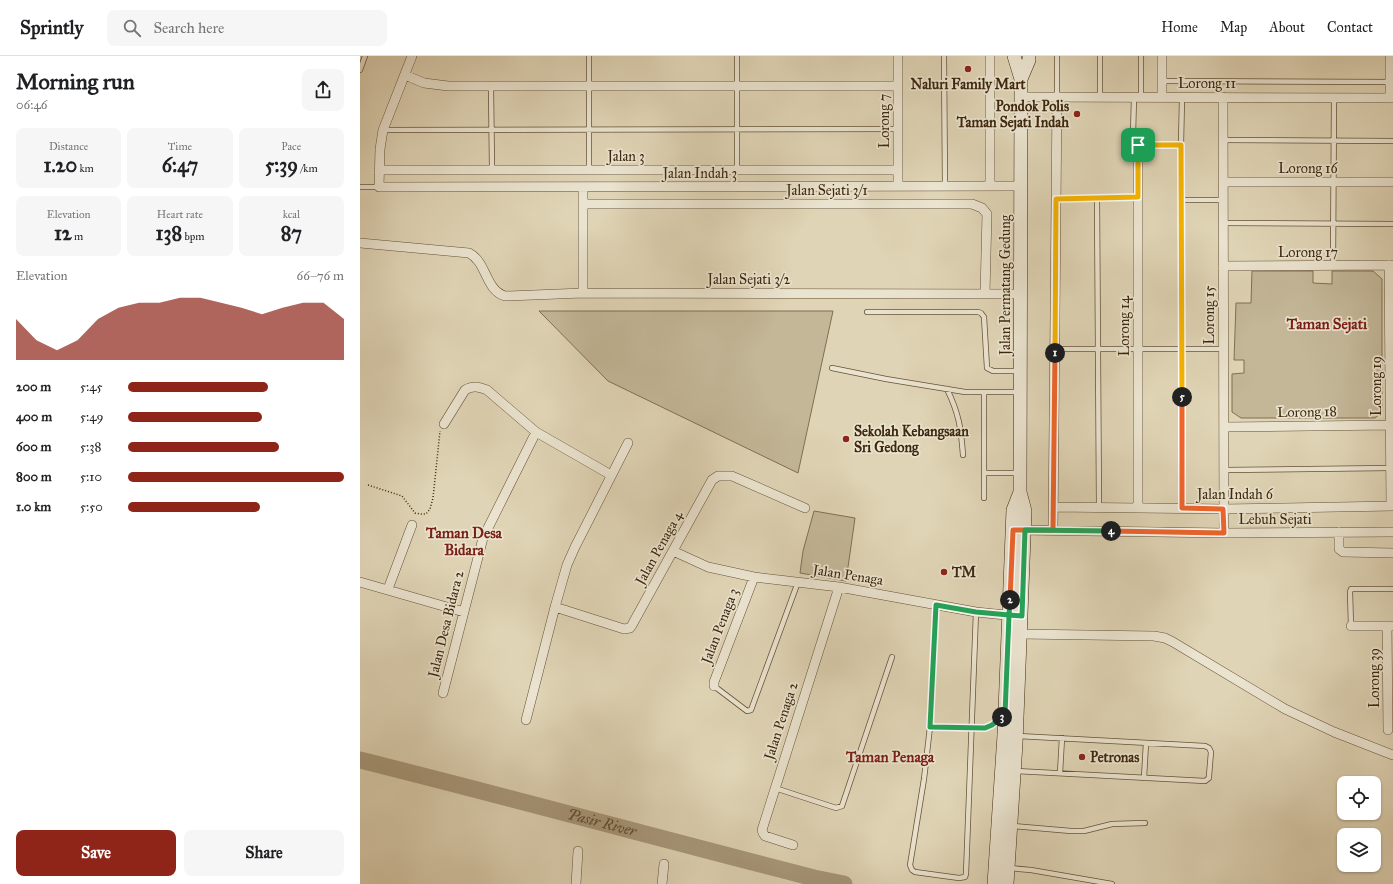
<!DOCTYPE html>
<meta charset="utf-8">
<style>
:root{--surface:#fff;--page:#f6f6f6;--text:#202124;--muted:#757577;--line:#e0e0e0;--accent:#8f2418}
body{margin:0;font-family:"IM FELL Great Primer",serif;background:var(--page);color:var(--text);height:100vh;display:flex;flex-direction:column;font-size:15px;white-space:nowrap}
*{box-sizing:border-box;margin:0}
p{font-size:13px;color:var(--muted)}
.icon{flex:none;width:22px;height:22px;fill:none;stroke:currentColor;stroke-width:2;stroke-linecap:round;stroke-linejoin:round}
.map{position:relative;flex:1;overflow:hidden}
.panel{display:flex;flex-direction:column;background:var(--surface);width:360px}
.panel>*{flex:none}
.controls{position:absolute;left:977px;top:720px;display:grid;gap:8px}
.controls a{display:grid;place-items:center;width:44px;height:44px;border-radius:8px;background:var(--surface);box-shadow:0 1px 3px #0004;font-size:20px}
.pin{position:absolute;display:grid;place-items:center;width:34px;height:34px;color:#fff;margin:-17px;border-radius:8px;box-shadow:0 2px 6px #0006}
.km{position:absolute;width:20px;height:20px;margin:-10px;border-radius:50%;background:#222;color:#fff;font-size:11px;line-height:20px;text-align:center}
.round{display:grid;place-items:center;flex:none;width:42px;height:42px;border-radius:8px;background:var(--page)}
.headline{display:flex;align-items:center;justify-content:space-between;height:68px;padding:0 16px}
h1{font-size:22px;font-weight:800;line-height:30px}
.metrics{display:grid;grid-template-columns:repeat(3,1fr);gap:6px;height:68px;padding:4px 16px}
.metrics div{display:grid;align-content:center;border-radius:8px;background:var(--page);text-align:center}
.metrics b{font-size:20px;font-weight:800}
.metrics small{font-size:11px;font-weight:400}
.metrics p{font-size:11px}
.chart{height:112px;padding:8px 16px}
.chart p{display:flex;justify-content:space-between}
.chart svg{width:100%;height:72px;margin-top:4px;fill:var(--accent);opacity:.7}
.button{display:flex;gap:8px;margin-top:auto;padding:8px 16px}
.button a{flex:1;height:46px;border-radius:8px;background:var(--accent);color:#fff;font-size:16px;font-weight:800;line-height:46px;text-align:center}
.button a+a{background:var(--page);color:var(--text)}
ul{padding:0 16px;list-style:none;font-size:13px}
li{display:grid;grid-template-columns:64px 48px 1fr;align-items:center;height:30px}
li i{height:10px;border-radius:5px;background:var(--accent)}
header{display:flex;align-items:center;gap:24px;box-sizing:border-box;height:56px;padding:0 20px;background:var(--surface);border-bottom:1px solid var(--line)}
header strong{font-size:19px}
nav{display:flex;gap:22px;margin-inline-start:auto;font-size:14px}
.search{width:280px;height:36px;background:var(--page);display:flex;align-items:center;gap:10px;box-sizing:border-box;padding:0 14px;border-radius:8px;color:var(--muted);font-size:15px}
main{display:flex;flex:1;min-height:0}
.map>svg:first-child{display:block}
.green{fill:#c3b798;stroke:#806f52}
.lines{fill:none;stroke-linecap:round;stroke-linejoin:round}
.river{stroke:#a8997c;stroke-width:17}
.lane-casing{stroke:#665237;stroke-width:6}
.street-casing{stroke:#665237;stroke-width:10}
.secondary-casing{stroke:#3d270d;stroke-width:14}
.path{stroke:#3d270d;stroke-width:1.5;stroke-dasharray:1 2;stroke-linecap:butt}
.lane{stroke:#eae3cf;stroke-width:4.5}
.street{stroke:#eae3cf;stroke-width:9}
.secondary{stroke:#eae3cf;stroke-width:13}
.split-1-casing{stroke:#fff;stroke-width:8}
.split-2-casing{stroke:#fff;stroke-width:8}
.split-3-casing{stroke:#fff;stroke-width:8}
.split-4-casing{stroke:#fff;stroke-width:8}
.split-5-casing{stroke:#fff;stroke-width:8}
.split-6-casing{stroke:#fff;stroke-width:8}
.split-1{stroke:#f5b400;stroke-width:5}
.split-2{stroke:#f0652b;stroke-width:5}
.split-3{stroke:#22a559;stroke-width:5}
.split-4{stroke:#22a559;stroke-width:5}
.split-5{stroke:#f0652b;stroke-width:5}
.split-6{stroke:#f5b400;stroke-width:5}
.poi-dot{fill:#8f2418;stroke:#eae3cf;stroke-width:1.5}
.labels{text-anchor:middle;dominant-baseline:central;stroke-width:3.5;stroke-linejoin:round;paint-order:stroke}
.street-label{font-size:14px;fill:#3d270d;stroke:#eae3cf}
.poi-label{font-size:14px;font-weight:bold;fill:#3d270d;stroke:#eae3cf;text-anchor:start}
.neighbourhood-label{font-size:15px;font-weight:bold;fill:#7a1f14;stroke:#eae3cf}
.water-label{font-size:15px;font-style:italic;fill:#5d492e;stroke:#eae3cf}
</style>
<header>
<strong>Sprintly</strong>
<div class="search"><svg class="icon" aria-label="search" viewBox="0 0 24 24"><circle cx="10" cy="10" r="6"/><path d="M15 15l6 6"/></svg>Search here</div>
<nav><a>Home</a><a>Map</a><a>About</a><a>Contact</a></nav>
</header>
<main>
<section class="panel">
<div class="headline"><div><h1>Morning run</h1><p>06:46</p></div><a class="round"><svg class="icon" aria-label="share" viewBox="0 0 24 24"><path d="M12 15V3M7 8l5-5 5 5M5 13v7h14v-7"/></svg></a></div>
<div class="metrics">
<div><p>Distance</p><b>1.20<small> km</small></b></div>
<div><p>Time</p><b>6:47</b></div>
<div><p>Pace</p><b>5:39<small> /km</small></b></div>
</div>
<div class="metrics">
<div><p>Elevation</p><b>12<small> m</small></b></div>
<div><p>Heart rate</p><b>138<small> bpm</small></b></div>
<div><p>kcal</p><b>87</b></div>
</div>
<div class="chart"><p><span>Elevation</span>66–76 m</p>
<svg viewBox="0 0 160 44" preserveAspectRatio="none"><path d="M0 44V19L10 32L20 38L30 32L40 19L50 12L60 9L70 9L80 6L90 6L100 9L110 12L120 16L130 12L140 9L150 9L160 19V44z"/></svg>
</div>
<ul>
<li><b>200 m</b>5:45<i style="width:65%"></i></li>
<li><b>400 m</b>5:49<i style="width:62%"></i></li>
<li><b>600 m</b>5:38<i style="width:70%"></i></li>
<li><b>800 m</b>5:10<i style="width:100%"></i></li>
<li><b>1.0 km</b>5:50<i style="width:61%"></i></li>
</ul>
<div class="button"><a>Save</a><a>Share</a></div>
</section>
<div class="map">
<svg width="1033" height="828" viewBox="0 0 1033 828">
<rect width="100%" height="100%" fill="#dfd4b5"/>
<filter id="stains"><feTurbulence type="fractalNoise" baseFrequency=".005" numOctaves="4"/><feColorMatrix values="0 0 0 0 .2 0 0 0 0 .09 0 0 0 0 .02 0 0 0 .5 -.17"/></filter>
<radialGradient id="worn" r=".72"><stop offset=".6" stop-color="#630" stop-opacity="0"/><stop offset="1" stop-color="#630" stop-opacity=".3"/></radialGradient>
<!-- green -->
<path class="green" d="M892,215H953V227L972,228V215H1013L1022,223V356L1015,362H881L872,356V318L884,317V304H874L876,247H891Z
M179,255H473L438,417L248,325Z
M454,455L495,462L486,525L440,517L443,495Z"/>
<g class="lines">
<!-- river -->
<path class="river" id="s1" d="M0,704C152,742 302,783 454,822L484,828"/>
<!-- lane casing -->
<g class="lane-casing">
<path id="lane" d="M229,0V114
M584,0L585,130
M0,14L5,0
M802,25L1031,26
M131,31L132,114
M697,41V0
M740,41V0
M774,41L773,79L774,85L778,89H821L822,41
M781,41V0
M23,74L538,73
M863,84L1033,85
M821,89L822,452
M377,114V0
M0,131H19
M737,142L739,451
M696,143L778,141
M821,144H863
M863,167L1033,168
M973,210L974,42
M507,256H618L621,257L624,261L627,312L633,315H659
M695,293H863
M472,312L526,323L605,336H658
M587,333C599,358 601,372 603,399
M624,336V442
M864,414L1030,412
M624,417H658
M576,549L570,671L564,723L550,809L552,814L555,816L599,822L605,821L606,818L616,556
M991,570L990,536L991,533H1033
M354,630L387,655L391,654L438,526
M570,671L625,672L632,669L642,661
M656,715L845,725L849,722V720L851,696L849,692L845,690L658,680
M700,717L702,682
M784,722L786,687
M415,732L476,752L482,750L532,601
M652,770L711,775H724L752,768L785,767
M649,812L671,814L752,828"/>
</g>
<!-- street casing -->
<g class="street-casing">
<path id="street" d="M52,0L23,74L20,93L19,131L661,130
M630,0V130
M1030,0V42
M45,19L64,27L88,30H538
M661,41L1033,42
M802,41V0
M863,41L864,477
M778,89V452
M19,114H538
M863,126H1033
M538,130V0
M223,131V237L660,238
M223,148H612L622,152L627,158L625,238
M0,187L109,197C127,206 125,234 145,240L223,237
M1029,209L1031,450
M863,210L1033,209
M84,368L105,334C113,329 119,331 127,334L176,376L251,419
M864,371L1030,369
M694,451L863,453L1033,450
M660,474L864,477L1033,476
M693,474L697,41
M979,476V493L983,496L1033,497
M313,495L348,511L394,521L479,531L616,556L655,560
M0,526L104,556
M28,533L52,469
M195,551L207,509L215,491L268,387
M991,570H1033
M1027,570L1028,674
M661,578L794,580L805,582L813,586L925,653L974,676L1033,699
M354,630V626L394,521
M83,637L123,482L176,376
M166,664L195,551L264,573L270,572L272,569L352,424L358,420H372L445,452
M433,789L405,780L403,777L402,774L479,531
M216,828L218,795
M302,828L304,808"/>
</g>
<!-- secondary casing -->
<g class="secondary-casing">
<path id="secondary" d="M661,23L669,4V0
M634,828L644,679L653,454L660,436
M647,828L656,687L665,455L660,436L661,23L654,0"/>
</g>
<!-- path -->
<path class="path" d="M8,429L42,440L55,457L61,458H66L70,453L73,442L80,375"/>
<!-- lane -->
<use href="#lane" class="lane"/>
<!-- street -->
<use href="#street" class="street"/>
<!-- secondary -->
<use href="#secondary" class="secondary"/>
</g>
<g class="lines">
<!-- split-1 casing -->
<g class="split-1-casing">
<path id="split-1" d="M695,297L696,143L778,141V89"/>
</g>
<!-- split-2 casing -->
<g class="split-2-casing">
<path id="split-2" d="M650,544L653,474H693L695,297"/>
</g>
<!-- split-3 casing -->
<g class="split-3-casing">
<path id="split-3" d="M642,661L632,669L625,672L570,671L576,549L616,556L649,559L650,544"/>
</g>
<!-- split-4 casing -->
<g class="split-4-casing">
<path id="split-4" d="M642,661L645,658L649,559L662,560L665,474L751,475"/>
</g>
<!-- split-5 casing -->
<g class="split-5-casing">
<path id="split-5" d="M751,475L864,477L863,453L822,452V341"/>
</g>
<!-- split-6 casing -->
<g class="split-6-casing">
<path id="split-6" d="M778,89H821L822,341"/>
</g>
<!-- split-1 -->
<use href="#split-1" class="split-1"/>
<!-- split-2 -->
<use href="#split-2" class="split-2"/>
<!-- split-3 -->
<use href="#split-3" class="split-3"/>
<!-- split-4 -->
<use href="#split-4" class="split-4"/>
<!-- split-5 -->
<use href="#split-5" class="split-5"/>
<!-- split-6 -->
<use href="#split-6" class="split-6"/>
</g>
<!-- markers -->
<g class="poi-dot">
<circle cx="608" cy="13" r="4"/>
<circle cx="717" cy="58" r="4"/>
<circle cx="486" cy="383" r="4"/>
<circle cx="584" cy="516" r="4"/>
<circle cx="722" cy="701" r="4"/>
</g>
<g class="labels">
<!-- street labels -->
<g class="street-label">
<text x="847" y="27">Lorong 11</text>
<text transform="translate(524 65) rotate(-90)">Lorong 7</text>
<text x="266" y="100">Jalan 3</text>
<text x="948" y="112">Lorong 16</text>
<text x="340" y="117">Jalan Indah 3</text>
<text x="467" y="134">Jalan Sejati 3/1</text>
<text x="948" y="196">Lorong 17</text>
<text x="389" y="223">Jalan Sejati 3/2</text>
<text transform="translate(645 229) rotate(-90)">Jalan Permatang Gedung</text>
<text transform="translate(849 259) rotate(-90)">Lorong 15</text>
<text transform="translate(764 270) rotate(-90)">Lorong 14</text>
<text transform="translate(1016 330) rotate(-90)">Lorong 19</text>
<text transform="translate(947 356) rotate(-1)">Lorong 18</text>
<text x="875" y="438">Jalan Indah 6</text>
<text x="915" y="463">Lebuh Sejati</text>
<text transform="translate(299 492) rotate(-61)">Jalan Penaga 4</text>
<text transform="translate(488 519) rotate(9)">Jalan Penaga</text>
<text transform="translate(86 568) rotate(-76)">Jalan Desa Bidara 2</text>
<text transform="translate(360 570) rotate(-69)">Jalan Penaga 3</text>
<text transform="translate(1014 622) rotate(-90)">Lorong 39</text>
<text transform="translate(421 665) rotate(-72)">Jalan Penaga 2</text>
</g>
<!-- poi labels -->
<g class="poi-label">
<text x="608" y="28" text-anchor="middle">Naluri Family Mart</text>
<text x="709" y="50" text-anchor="end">Pondok Polis<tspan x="709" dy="16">Taman Sejati Indah</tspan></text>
<text x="494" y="375">Sekolah Kebangsaan<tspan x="494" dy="16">Sri Gedong</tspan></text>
<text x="592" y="516">TM</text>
<text x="730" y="701">Petronas</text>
</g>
<!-- neighbourhood labels -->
<g class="neighbourhood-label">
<text x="967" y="268">Taman Sejati</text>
<text x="104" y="477">Taman Desa<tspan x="104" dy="17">Bidara</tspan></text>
<text x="530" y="701">Taman Penaga</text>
</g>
<!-- water labels -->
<g class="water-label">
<text stroke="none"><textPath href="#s1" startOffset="250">Pasir River</textPath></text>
</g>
</g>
<rect width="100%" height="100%" filter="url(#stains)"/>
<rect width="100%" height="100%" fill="url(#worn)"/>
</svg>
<div class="controls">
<a><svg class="icon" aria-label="locate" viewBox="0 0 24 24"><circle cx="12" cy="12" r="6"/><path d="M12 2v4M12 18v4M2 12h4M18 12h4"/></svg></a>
<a><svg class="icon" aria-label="layers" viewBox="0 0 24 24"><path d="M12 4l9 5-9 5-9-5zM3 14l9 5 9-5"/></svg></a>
</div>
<div class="pin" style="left:778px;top:89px;background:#1e9e55"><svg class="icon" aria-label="arrive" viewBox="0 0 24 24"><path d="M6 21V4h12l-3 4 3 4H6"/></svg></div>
<b class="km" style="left:695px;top:297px">1</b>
<b class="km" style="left:650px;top:544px">2</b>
<b class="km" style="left:642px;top:661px">3</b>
<b class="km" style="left:751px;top:475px">4</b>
<b class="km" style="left:822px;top:341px">5</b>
</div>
</main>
